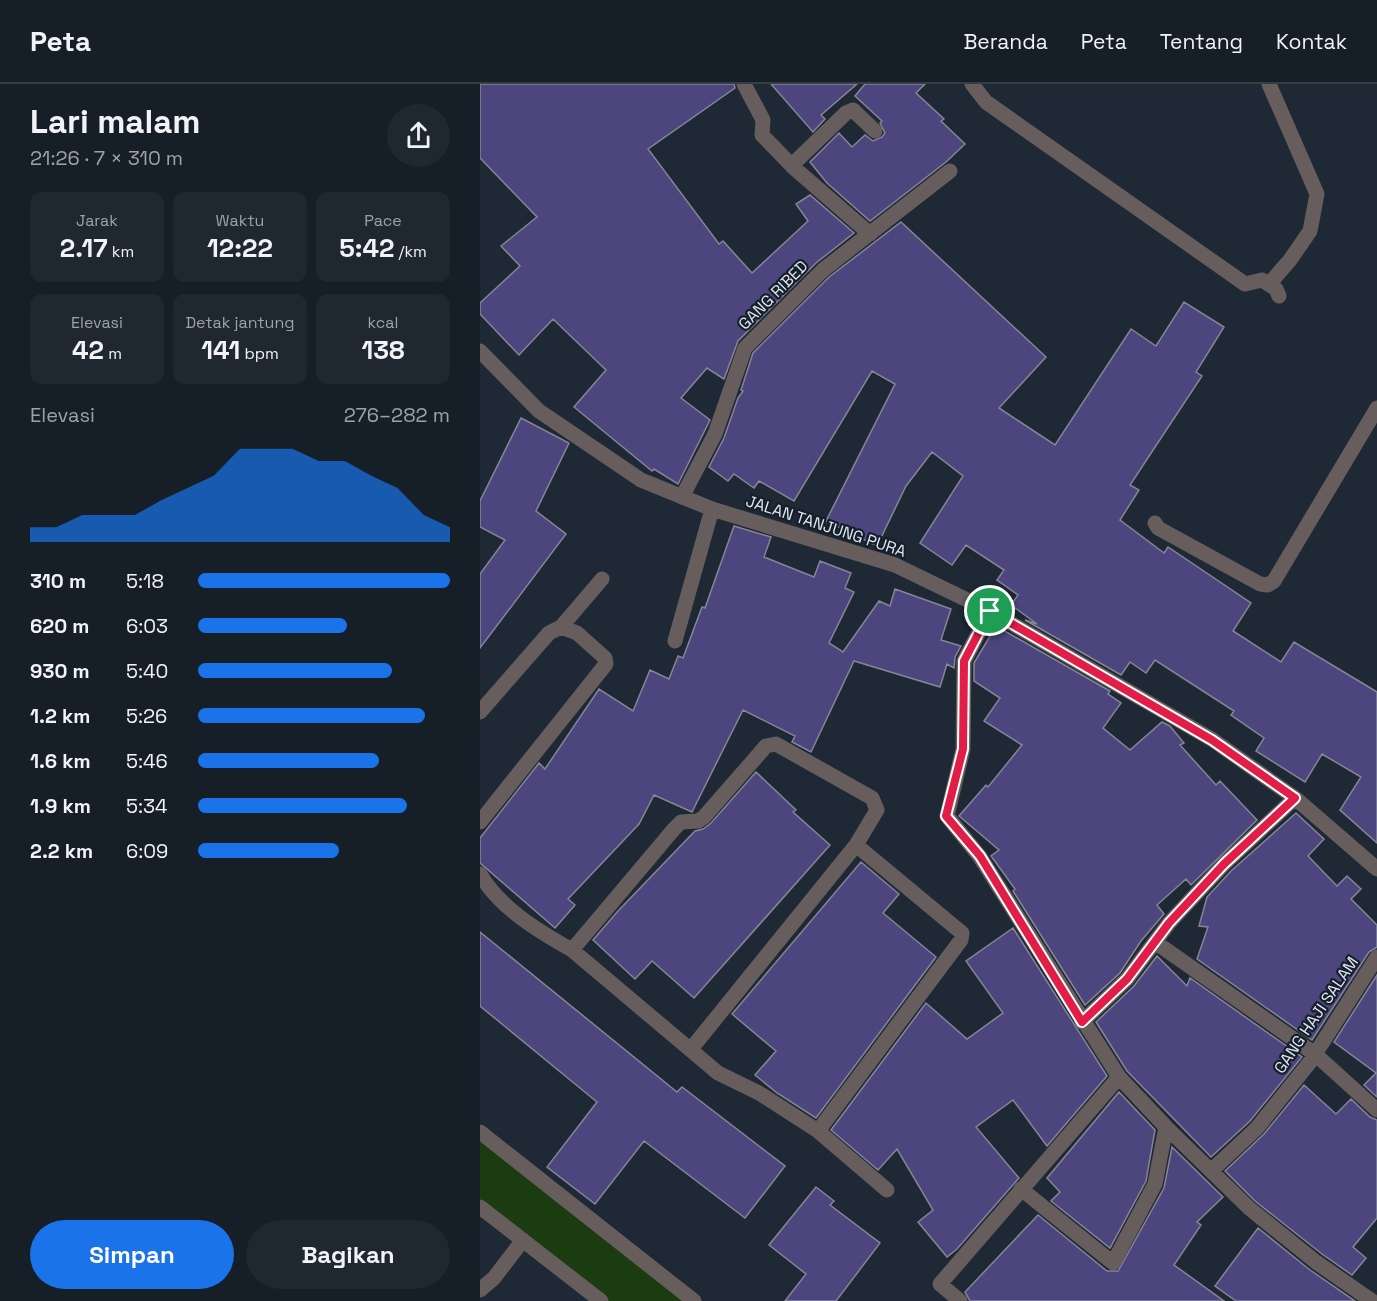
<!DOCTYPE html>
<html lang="id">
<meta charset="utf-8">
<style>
:root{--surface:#161f28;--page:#1f2730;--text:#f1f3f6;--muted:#9ea2a8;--line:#353d45;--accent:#1a73e8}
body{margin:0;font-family:"Space Grotesk",sans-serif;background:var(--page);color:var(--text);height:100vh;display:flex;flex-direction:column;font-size:22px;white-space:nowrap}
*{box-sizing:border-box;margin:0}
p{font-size:20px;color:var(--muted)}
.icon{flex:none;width:33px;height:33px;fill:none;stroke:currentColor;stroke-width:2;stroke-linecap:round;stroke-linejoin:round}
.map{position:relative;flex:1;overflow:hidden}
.panel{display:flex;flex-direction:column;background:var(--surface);width:480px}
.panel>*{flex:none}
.pin{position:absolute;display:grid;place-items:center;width:51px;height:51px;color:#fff;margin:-26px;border:3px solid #fff;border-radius:50%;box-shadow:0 2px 6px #0007}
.round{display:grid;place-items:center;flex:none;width:63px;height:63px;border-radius:32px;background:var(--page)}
.head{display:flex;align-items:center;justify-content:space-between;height:102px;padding:0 30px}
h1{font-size:33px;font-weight:700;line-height:45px}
.stats{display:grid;grid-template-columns:repeat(3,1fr);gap:9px;height:102px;padding:6px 30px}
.stats div{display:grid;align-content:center;border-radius:12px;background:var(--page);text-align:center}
.stats b{font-size:26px;font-weight:700}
.stats small{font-size:16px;font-weight:400}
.stats p{font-size:16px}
.chart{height:168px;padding:12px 30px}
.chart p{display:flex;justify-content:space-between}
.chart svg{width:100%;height:108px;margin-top:6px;fill:var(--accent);opacity:.7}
.primary-button{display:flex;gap:12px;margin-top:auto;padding:12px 30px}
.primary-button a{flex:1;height:69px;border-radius:36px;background:var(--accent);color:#fff;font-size:24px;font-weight:700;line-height:69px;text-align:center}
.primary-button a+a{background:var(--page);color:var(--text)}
ul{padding:0 30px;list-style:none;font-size:20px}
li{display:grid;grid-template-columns:96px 72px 1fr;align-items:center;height:45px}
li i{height:15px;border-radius:8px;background:var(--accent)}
header{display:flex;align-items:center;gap:36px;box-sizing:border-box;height:84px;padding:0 30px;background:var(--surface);border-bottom:2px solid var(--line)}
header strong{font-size:28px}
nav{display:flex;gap:33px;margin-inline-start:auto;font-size:21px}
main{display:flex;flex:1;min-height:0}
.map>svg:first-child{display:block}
.green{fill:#1a3c10}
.building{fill:#4d467e;stroke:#858596;stroke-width:1.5}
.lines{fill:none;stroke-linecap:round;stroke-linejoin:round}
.minor{stroke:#665d5c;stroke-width:15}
.route-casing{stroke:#fff;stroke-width:12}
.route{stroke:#e11d48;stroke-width:8}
.labels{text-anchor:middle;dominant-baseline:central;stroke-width:4.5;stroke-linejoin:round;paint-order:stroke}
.street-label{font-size:16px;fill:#e0e7ef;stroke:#151f2b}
</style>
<header>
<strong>Peta</strong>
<nav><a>Beranda</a><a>Peta</a><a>Tentang</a><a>Kontak</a></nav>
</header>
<main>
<section class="panel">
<div class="head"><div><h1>Lari malam</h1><p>21:26 · 7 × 310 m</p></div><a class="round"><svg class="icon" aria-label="share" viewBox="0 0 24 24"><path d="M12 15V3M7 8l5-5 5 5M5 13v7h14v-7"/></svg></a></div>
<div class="stats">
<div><p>Jarak</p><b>2.17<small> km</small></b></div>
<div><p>Waktu</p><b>12:22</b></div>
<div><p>Pace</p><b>5:42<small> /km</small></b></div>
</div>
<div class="stats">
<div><p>Elevasi</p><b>42<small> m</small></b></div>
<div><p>Detak jantung</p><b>141<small> bpm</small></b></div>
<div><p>kcal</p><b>138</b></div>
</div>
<div class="chart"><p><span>Elevasi</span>276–282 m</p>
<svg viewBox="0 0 160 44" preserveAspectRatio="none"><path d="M0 44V38L10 38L20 33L30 33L40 33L50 27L60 22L70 17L80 6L90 6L100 6L110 11L120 11L130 17L140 22L150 33L160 38V44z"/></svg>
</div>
<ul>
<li><b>310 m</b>5:18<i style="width:100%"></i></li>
<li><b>620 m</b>6:03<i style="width:59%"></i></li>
<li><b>930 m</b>5:40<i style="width:77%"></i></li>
<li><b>1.2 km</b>5:26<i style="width:90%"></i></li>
<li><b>1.6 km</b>5:46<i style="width:72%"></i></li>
<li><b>1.9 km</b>5:34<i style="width:83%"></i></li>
<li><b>2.2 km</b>6:09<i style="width:56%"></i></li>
</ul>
<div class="primary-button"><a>Simpan</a><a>Bagikan</a></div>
</section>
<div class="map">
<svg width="897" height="1217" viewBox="0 0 897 1217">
<rect width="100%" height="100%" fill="#1e2935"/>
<!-- green -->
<path class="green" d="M0,1050L213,1217H121L0,1123Z"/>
<!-- building -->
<path class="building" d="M0,0H254L255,4L168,65L239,160L243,157L272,189L328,137L316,120L330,111L374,149L336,179L258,257L244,295L227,284L201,314L230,336L198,400L174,385L172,387L94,323L126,286L73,235L39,271L0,230V219L40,182L21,162L57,133L0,74Z
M291,0H377L341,31L345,35L333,48Z
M385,0H445L436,9L464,35L461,37L485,60L466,78L390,137L347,99L330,78L359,49L372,63L385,51L393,57L402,53L405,49L400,39L402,37L375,12Z
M421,138L566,273L519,324L575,361L651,245L676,262L704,218L744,243L716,288L722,292L650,401L659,406L640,436L684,469L688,463L771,519L753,547L801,578L814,558L897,608V759L860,726L881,693L842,670L825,698L776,667L784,654L751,631L754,627L675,576L666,589L650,578L641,591L545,536L557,540L531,521L538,511L517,496L524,486L486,461L472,481L440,459L483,392L452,368L426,402L397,462L346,437L415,300L392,287L314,417L279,397L274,404L254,390L248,397L229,383L244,354L258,314L263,307L261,306L273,269L349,193Z
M41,334L89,359L56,427L86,450L0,564V490L25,456L0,443V417Z
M254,442L291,453L284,473L334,493L340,477L371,489L365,504L374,508L349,559L363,568L399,517L410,522L415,505L471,525L461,556L481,562L475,573L474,584L467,580L460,603L374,577L331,668L312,658L315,652L263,626L212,728L174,711L159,740L88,815L95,821L75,844L0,779V754L59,679L65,685L119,605L153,627L170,586L189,595L198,572L203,574L222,523L225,524Z
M516,542L630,607L628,610L641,619L623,644L650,666L682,638L690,642L704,659L700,661L736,701L740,697L777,736L711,801L706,795L677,821L684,830L661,857L640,889L605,921L533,807L535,805L511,772L519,766L479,732L506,701L508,703L542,661L504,637L520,614L494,597V579Z
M276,688L316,726L313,728L350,761L214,914L172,877L155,895L113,856L138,827L215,747L223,745L231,739Z
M816,729L844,755L828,772L857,802L867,792L881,805L871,815L897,841V863L889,868L832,956L717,875L728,843L719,842L727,813L751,787Z
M381,778L419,810L403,829L456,873L336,1034L297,1009L275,991L296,967L252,930Z
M533,844L627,992L567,1062L533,1016L496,1043L539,1094L477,1165L467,1173L438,1138L453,1126L417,1065L398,1086L351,1046L446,919L487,955L523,929L486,877Z
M0,848L197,1008L202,1003L305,1082L265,1134L164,1057L115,1120L67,1083L117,1018L0,922Z
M677,872L707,902L710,894L822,973L770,1037L731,1073L647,987L616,938L654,902Z
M897,891V1013L884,1001L896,989L854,958Z
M824,1001L856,1030L871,1015L890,1033L897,1036V1134L873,1163L886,1174L872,1191L842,1170L775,1117L745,1087L784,1050Z
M639,1008L675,1046L666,1097L630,1164L571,1117L580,1108L567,1094Z
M692,1063L743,1113L717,1138L721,1141L694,1181L744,1217H490L485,1208L558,1131L627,1187H638L684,1104Z
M336,1103L354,1117L350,1121L400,1159L356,1217H305L326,1190L289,1161Z
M778,1144L830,1186L875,1217H756L735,1202Z"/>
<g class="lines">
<!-- minor -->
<path class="minor" d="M264,0L283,36L282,51L313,83L390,150
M492,0L506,18L765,200L782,196L796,205L799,212
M789,0L837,110L830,147L810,176L790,199
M312,81L366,29L373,26L395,47
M0,267L59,327L161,396L232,425L415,481L510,527L733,656L815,714L897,785
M202,413L235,350L265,264L343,186L470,87
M675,439L678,444L780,500L788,501L794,497L897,324
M510,527L484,577L483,665L467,732L500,773L639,993L686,1043L769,1124L836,1178L892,1217
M195,557L232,425
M0,628L69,549L81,543L122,495
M0,738L126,580L125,574L97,549L81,543
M0,790C20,824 58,847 92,866L238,989L279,1009L338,1047L407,1106
M675,858L835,970L897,1026
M92,866L194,745L201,738L218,737L224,733L286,662L296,660L392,714L397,726L376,761L211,965
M602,938L647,895L689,839L744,780L815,714
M338,1047L481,856L482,849L376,761
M0,1048L214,1217
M731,1087L777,1044L830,978L897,873
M541,1105L633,1179L675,1100L686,1043
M0,1123L121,1217
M0,1206L14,1194L43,1156
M480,1217L460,1200L639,993"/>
</g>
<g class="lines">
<!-- route casing -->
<g class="route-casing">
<path id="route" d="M510,527L732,656L815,714L744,780L689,839L647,895L602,938L500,772L466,732L483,665L484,577Z"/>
</g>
<!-- route -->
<use href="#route" class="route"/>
</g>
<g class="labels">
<!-- street labels -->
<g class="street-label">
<text transform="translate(293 211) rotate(-45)">GANG RIBED</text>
<text transform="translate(346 442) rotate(18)">JALAN TANJUNG PURA</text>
<text transform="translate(836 931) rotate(-56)">GANG HAJI SALAM</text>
</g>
</g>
</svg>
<div class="pin" style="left:510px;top:527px;background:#1e9e55"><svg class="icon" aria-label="arrive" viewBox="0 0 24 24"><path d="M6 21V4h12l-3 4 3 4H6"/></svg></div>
</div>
</main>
